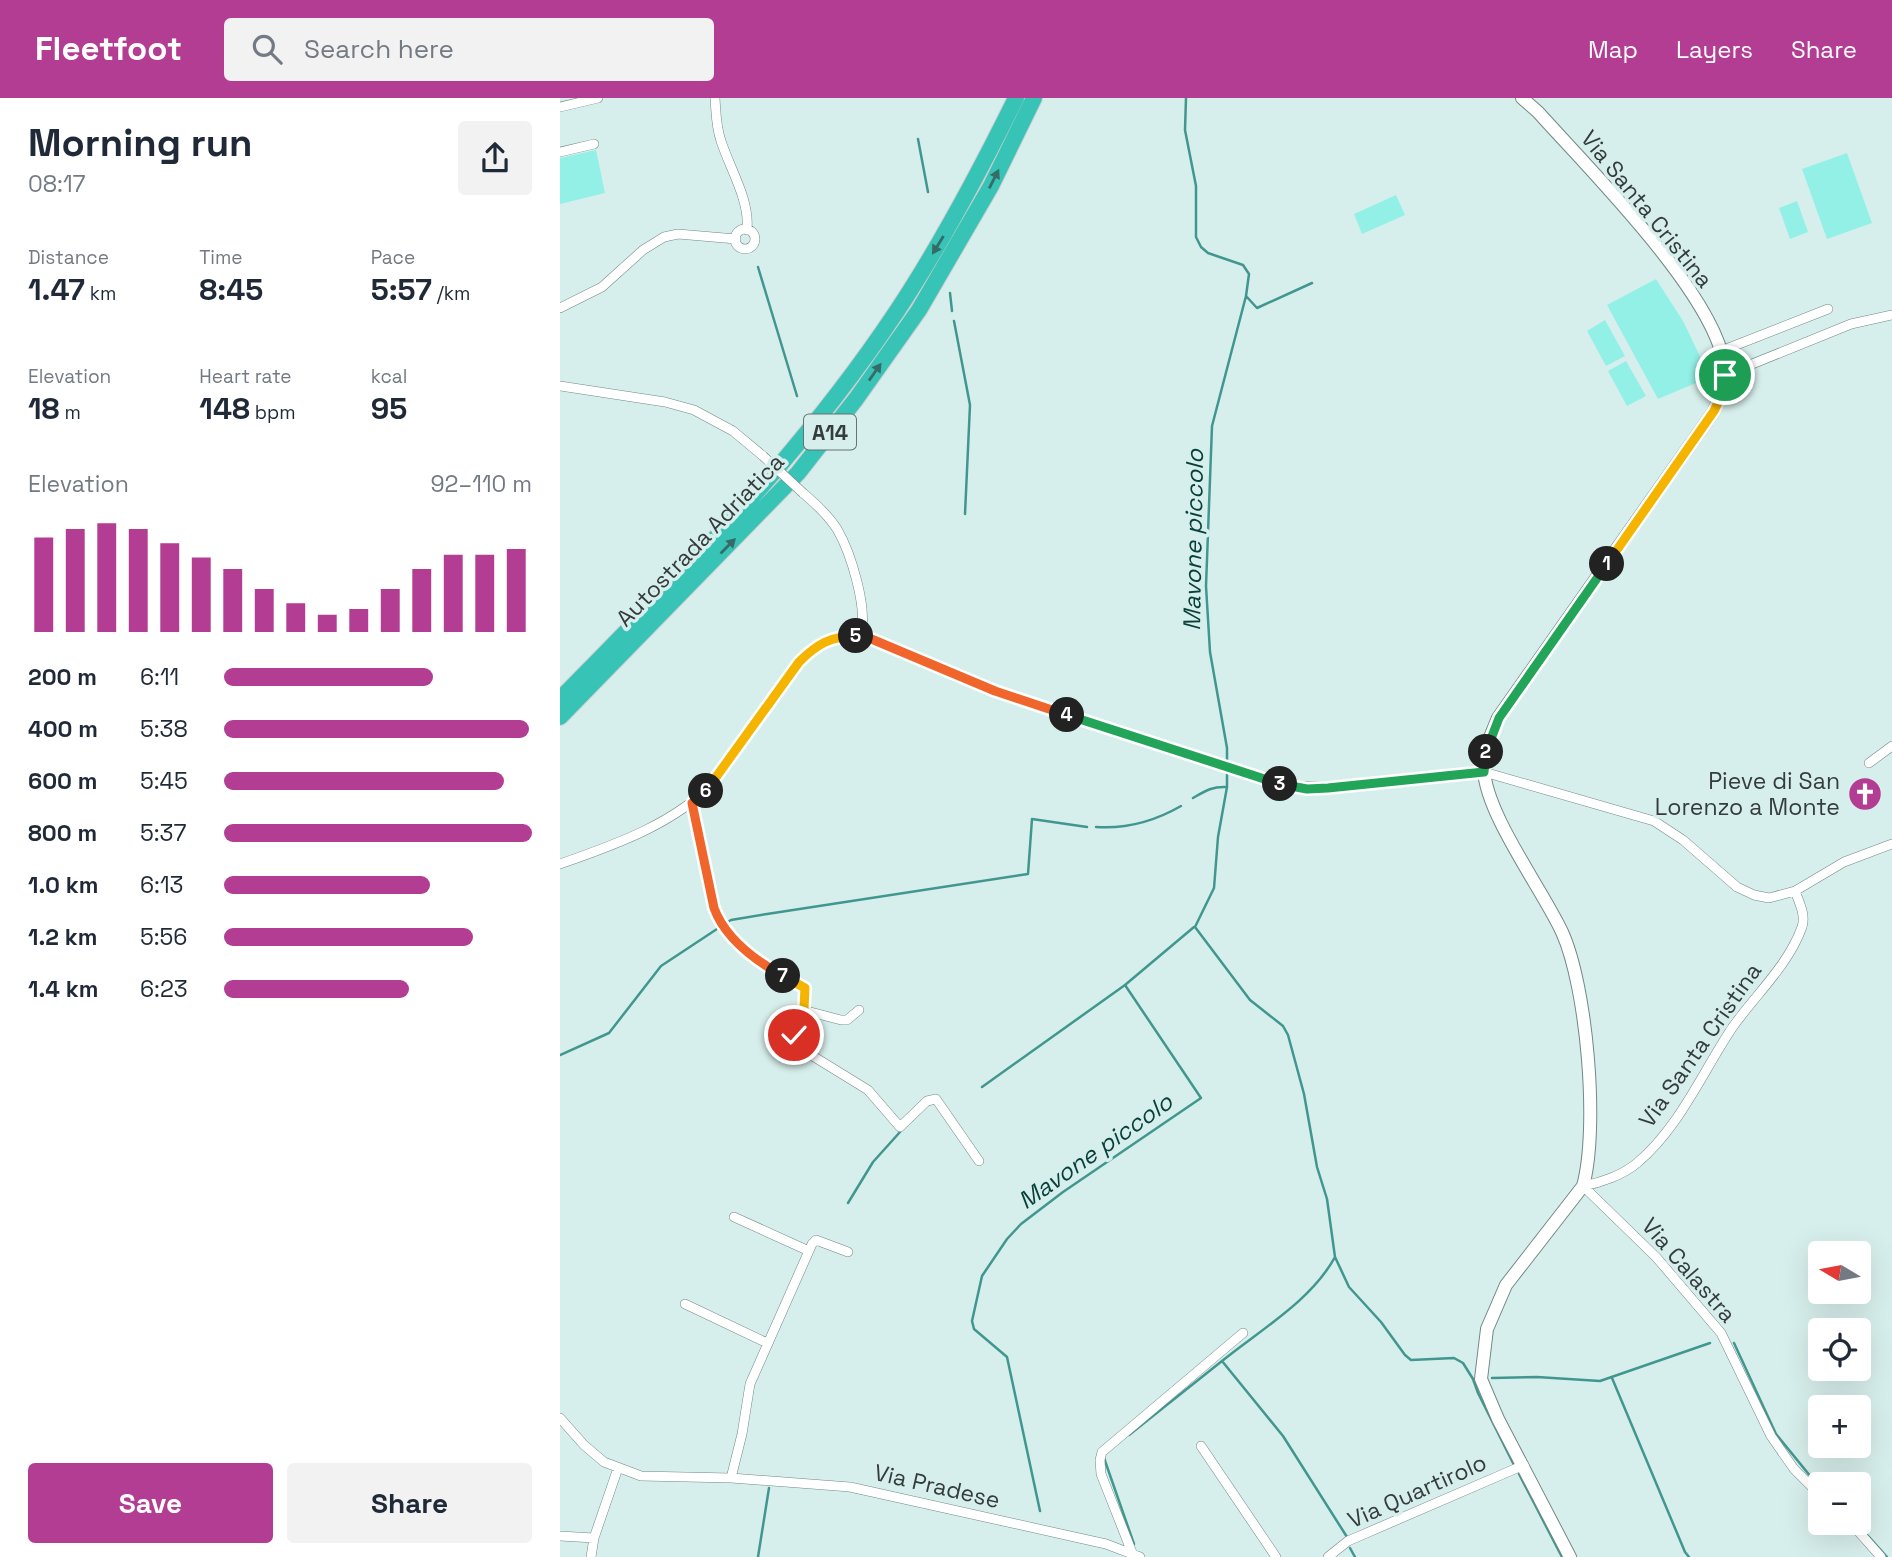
<!DOCTYPE html>
<meta charset="utf-8">
<style>
:root{--surface:#fff;--page:#f2f2f3;--text:#1f2937;--muted:#747a83;--accent:#b33d93}
body{margin:0;font-family:"Space Grotesk",sans-serif;background:var(--page);color:var(--text);height:100vh;display:flex;flex-direction:column;font-size:26px;white-space:nowrap}
*{box-sizing:border-box;margin:0}
p{font-size:23px;color:var(--muted)}
.icon{flex:none;width:38px;height:38px;fill:none;stroke:currentColor;stroke-width:2;stroke-linecap:round;stroke-linejoin:round}
.map{position:relative;flex:1;overflow:hidden}
.sheet{display:flex;flex-direction:column;background:var(--surface);width:560px}
.sheet>*{flex:none}
.needle{width:46px;rotate:280deg}
.buttons{position:absolute;left:1248px;top:1143px;display:grid;gap:14px}
.buttons a{display:grid;place-items:center;width:63px;height:63px;border-radius:7px;background:var(--surface);box-shadow:0 7px 28px #0002;font-size:35px}
.pin{position:absolute;display:grid;place-items:center;width:60px;height:60px;color:#fff;margin:-30px;border:4px solid #fff;border-radius:50%;box-shadow:0 2px 7px #0007}
.km{position:absolute;width:35px;height:35px;margin:-18px;border-radius:50%;background:#222;color:#fff;font-size:19px;line-height:35px;text-align:center}
.round{display:grid;place-items:center;flex:none;width:74px;height:74px;border-radius:7px;background:var(--page)}
.head{display:flex;align-items:center;justify-content:space-between;height:119px;padding:0 28px}
h1{font-size:38px;font-weight:600;line-height:52px}
.figures{display:grid;grid-template-columns:repeat(3,1fr);gap:10px;height:119px;padding:7px 28px}
.figures div{display:grid;align-content:center}
.figures b{font-size:30px;font-weight:600}
.figures small{font-size:19px;font-weight:400}
.figures p{font-size:19px}
.chart{height:196px;padding:14px 28px}
.chart p{display:flex;justify-content:space-between}
.chart svg{width:100%;height:126px;margin-top:7px;stroke:var(--accent);stroke-width:6}
.cta{display:flex;gap:14px;margin-top:auto;padding:14px 28px}
.cta a{flex:1;height:80px;border-radius:7px;background:var(--accent);color:#fff;font-size:28px;font-weight:600;line-height:80px;text-align:center}
.cta a+a{background:var(--page);color:var(--text)}
ul{padding:0 28px;list-style:none;font-size:23px}
li{display:grid;grid-template-columns:112px 84px 1fr;align-items:center;height:52px}
li i{height:18px;border-radius:9px;background:var(--accent)}
header{display:flex;align-items:center;gap:42px;box-sizing:border-box;height:98px;padding:0 35px;background:var(--accent);color:#fff}
header strong{font-size:33px}
nav{display:flex;gap:38px;margin-inline-start:auto;font-size:24px}
.search{width:490px;height:63px;background:var(--page);display:flex;align-items:center;gap:18px;box-sizing:border-box;padding:0 24px;border-radius:7px;color:var(--muted);font-size:26px}
main{display:flex;flex:1;min-height:0}
.map>svg:first-child{display:block}
.green{fill:#92f0e6}
.lines{fill:none;stroke-linecap:round;stroke-linejoin:round}
.stream{stroke:#41978f;stroke-width:2.5}
.street-casing{stroke:#728885;stroke-width:10}
.secondary-casing{stroke:#728885;stroke-width:14}
.highway-casing{stroke:#ced0d0;stroke-width:18}
.street{stroke:#fff;stroke-width:9}
.secondary{stroke:#fff;stroke-width:12}
.highway{stroke:#38c3b7;stroke-width:16}
.street-bridge-casing{stroke:#728885;stroke-width:10;stroke-linecap:butt}
.street-bridge{stroke:#fff;stroke-width:9}
.oneway{fill:#356c67}
.split-1-casing{stroke:#fff;stroke-width:14}
.split-2-casing{stroke:#fff;stroke-width:14}
.split-3-casing{stroke:#fff;stroke-width:14}
.split-4-casing{stroke:#fff;stroke-width:14}
.split-5-casing{stroke:#fff;stroke-width:14}
.split-6-casing{stroke:#fff;stroke-width:14}
.split-7-casing{stroke:#fff;stroke-width:14}
.split-8-casing{stroke:#fff;stroke-width:14}
.split-1{stroke:#f5b400;stroke-width:9}
.split-2{stroke:#22a559;stroke-width:9}
.split-3{stroke:#22a559;stroke-width:9}
.split-4{stroke:#22a559;stroke-width:9}
.split-5{stroke:#f0652b;stroke-width:9}
.split-6{stroke:#f5b400;stroke-width:9}
.split-7{stroke:#f0652b;stroke-width:9}
.split-8{stroke:#f5b400;stroke-width:9}
.labels{text-anchor:middle;dominant-baseline:central;stroke-width:7;stroke-linejoin:round;paint-order:stroke}
.shield{fill:#d7efec;stroke:#657271;stroke-width:2}
.shield-label{font-size:21px;font-weight:bold;fill:#343d3c}
.street-label{font-size:23px;fill:#343d3c;stroke:#d7efec}
.poi-label{font-size:23px;fill:#343d3c;stroke:#d7efec;text-anchor:end}
.water-label{font-size:24px;font-style:italic;fill:#073f3a;stroke:#d7efec}
</style>
<header>
<strong>Fleetfoot</strong>
<div class="search"><svg class="icon" aria-label="search" viewBox="0 0 24 24"><circle cx="10" cy="10" r="6"/><path d="M15 15l6 6"/></svg>Search here</div>
<nav><a>Map</a><a>Layers</a><a>Share</a></nav>
</header>
<main>
<section class="sheet">
<div class="head"><div><h1>Morning run</h1><p>08:17</p></div><a class="round"><svg class="icon" aria-label="share" viewBox="0 0 24 24"><path d="M12 15V3M7 8l5-5 5 5M5 13v7h14v-7"/></svg></a></div>
<div class="figures">
<div><p>Distance</p><b>1.47<small> km</small></b></div>
<div><p>Time</p><b>8:45</b></div>
<div><p>Pace</p><b>5:57<small> /km</small></b></div>
</div>
<div class="figures">
<div><p>Elevation</p><b>18<small> m</small></b></div>
<div><p>Heart rate</p><b>148<small> bpm</small></b></div>
<div><p>kcal</p><b>95</b></div>
</div>
<div class="chart"><p><span>Elevation</span>92–110 m</p>
<svg viewBox="0 0 160 44" preserveAspectRatio="none"><path d="M5 44V11M15 44V8M25 44V6M35 44V8M45 44V13M55 44V18M65 44V22M75 44V29M85 44V34M95 44V38M105 44V36M115 44V29M125 44V22M135 44V17M145 44V17M155 44V15"/></svg>
</div>
<ul>
<li><b>200 m</b>6:11<i style="width:68%"></i></li>
<li><b>400 m</b>5:38<i style="width:99%"></i></li>
<li><b>600 m</b>5:45<i style="width:91%"></i></li>
<li><b>800 m</b>5:37<i style="width:100%"></i></li>
<li><b>1.0 km</b>6:13<i style="width:67%"></i></li>
<li><b>1.2 km</b>5:56<i style="width:81%"></i></li>
<li><b>1.4 km</b>6:23<i style="width:60%"></i></li>
</ul>
<div class="cta"><a>Save</a><a>Share</a></div>
</section>
<div class="map">
<svg width="1332" height="1459" viewBox="0 0 1332 1459">
<rect width="100%" height="100%" fill="#d7efec"/>
<!-- green -->
<path class="green" d="M36,52L45,95L0,106V60Z
M1287,55L1312,125L1267,141L1242,71Z
M836,97L845,117L802,136L794,116Z
M1237,103L1248,134L1230,141L1219,110Z
M1096,181L1123,223L1150,279L1098,301L1047,207Z
M1045,222L1065,258L1046,268L1027,233Z
M1066,263L1086,298L1067,308L1048,273Z"/>
<g class="lines">
<!-- stream -->
<path class="stream" d="M626,0L625,32L636,88V139L641,149L648,155L683,167L689,176L686,198L652,328L646,488L650,554L667,650V665
M358,41L368,94
M198,169L237,298
M390,195L392,213
M686,198L697,210L752,185
M394,223L410,307L405,416
M667,672V689L658,739L654,790L635,829L690,902L723,928L728,937L744,996L757,1069L767,1101L775,1159L789,1189L821,1224L845,1257L851,1262L894,1260L903,1265L913,1281L918,1295L954,1367
M633,700C645,693 653,688 667,689
M536,729C565,731 595,723 621,708
M166,825L171,822L207,816L468,776L472,721L527,729
M0,957L49,935L101,868L160,829
M422,989L565,887
M288,1105L313,1064L340,1034
M775,1159C751,1203 700,1232 662,1263L723,1338L787,1439
M1174,1245L1216,1336L1260,1390
M932,1280L977,1279L1040,1283L1150,1245
M1052,1280L1125,1454L1129,1459
M569,1337L662,1263
M544,1360L574,1446
M959,1376L1002,1459
M480,1413L447,1259L414,1231L412,1223L422,1178L447,1141L461,1126L503,1094L641,1000L565,887L634,829
M1301,1430L1327,1459
M790,1450L795,1459
M198,1459L209,1390"/>
<!-- street casing -->
<g class="street-casing">
<path id="street" d="M155,0C156,15 156,29 161,43C170,71 190,102 187,132
M0,9L38,0
M0,54L34,46
M175 141a10 10 0 1 1 20 0a10 10 0 1 1-20 0Z
M0,210L42,189L83,152L104,139L118,136L176,141
M1161,253L1268,211
M1165,277L1291,226L1332,217
M0,288L105,304L134,312L173,333L203,358
M243,395C256,406 268,417 277,431C291,455 309,513 300,538
M1309,665L1332,648
M132,705L154,810C169,849 210,871 245,890C249,916 223,932 243,952L308,992L340,1029L367,1003L376,1001L419,1063
M0,766C54,747 115,726 155,683L239,564C260,543 279,534 309,540L435,593L727,688L768,689L924,674L1094,723L1123,742L1177,789L1194,797L1209,800L1235,793L1284,764L1332,746
M243,912L281,922H287L299,912
M1023,1088L1096,1159L1161,1235L1211,1338L1234,1371L1260,1397
M1023,1088C1040,1085 1063,1077 1077,1065C1119,1030 1142,975 1172,930C1195,897 1228,868 1242,829C1246,817 1239,804 1235,793
M174,1119L249,1153
M125,1206L207,1245
M0,1320L24,1347L44,1364L81,1378L171,1380L290,1389L546,1446L580,1459
M641,1348L716,1459
M171,1380L182,1336L190,1286L252,1146L256,1142L288,1154
M1290,1424L1321,1459
M0,1438L34,1440
M573,1457L541,1376L540,1362L542,1354L683,1235
M31,1459L34,1440L58,1370
M768,1459L788,1443L964,1367"/>
</g>
<!-- secondary casing -->
<g class="secondary-casing">
<path id="secondary" d="M962,0L978,14C1028,70 1154,195 1164,266C1166,284 1161,297 1154,313L938,620C931,637 923,653 924,671C925,715 982,791 1002,834C1027,889 1039,1030 1023,1088L946,1187L927,1231L921,1281L938,1321L1010,1459"/>
</g>
<!-- highway casing -->
<g class="highway-casing">
<path id="highway" d="M0,601C120,480 242,356 337,213C382,145 420,73 456,0
M0,619L238,375L296,301L359,212L431,88L474,0"/>
</g>
<!-- street -->
<use href="#street" class="street"/>
<!-- secondary -->
<use href="#secondary" class="secondary"/>
<!-- highway -->
<use href="#highway" class="highway"/>
<!-- street-bridge casing -->
<g class="street-bridge-casing">
<path id="street-bridge" d="M203,358L243,395"/>
</g>
<!-- street-bridge -->
<use href="#street-bridge" class="street-bridge"/>
</g>
<!-- one-way arrows -->
<defs><path id="oneway-solid" d="M-6-.8H1V-3.2L6.5 0L1 3.2V.8H-6Z" transform="scale(1.75)"/></defs>
<g class="oneway">
<use href="#oneway-solid" transform="translate(434 81) rotate(-63)"/>
<use href="#oneway-solid" transform="translate(378 147) rotate(122)"/>
<use href="#oneway-solid" transform="translate(315 274) rotate(-55)"/>
<use href="#oneway-solid" transform="translate(168 448) rotate(-45)"/>
</g>
<g class="lines">
<!-- split-1 casing -->
<g class="split-1-casing">
<path id="split-1" d="M1047,466L1154,313L1163,294L1165,277"/>
</g>
<!-- split-2 casing -->
<g class="split-2-casing">
<path id="split-2" d="M926,654L939,620L1047,466"/>
</g>
<!-- split-3 casing -->
<g class="split-3-casing">
<path id="split-3" d="M720,686L747,691L768,690L924,674L926,654"/>
</g>
<!-- split-4 casing -->
<g class="split-4-casing">
<path id="split-4" d="M507,617L720,686"/>
</g>
<!-- split-5 casing -->
<g class="split-5-casing">
<path id="split-5" d="M296,538L309,540L435,593L507,617"/>
</g>
<!-- split-6 casing -->
<g class="split-6-casing">
<path id="split-6" d="M146,693L239,564C257,546 271,538 296,538"/>
</g>
<!-- split-7 casing -->
<g class="split-7-casing">
<path id="split-7" d="M146,693L132,705L154,810C165,840 196,863 223,878"/>
</g>
<!-- split-8 casing -->
<g class="split-8-casing">
<path id="split-8" d="M223,878L245,890L244,910L234,937"/>
</g>
<!-- split-1 -->
<use href="#split-1" class="split-1"/>
<!-- split-2 -->
<use href="#split-2" class="split-2"/>
<!-- split-3 -->
<use href="#split-3" class="split-3"/>
<!-- split-4 -->
<use href="#split-4" class="split-4"/>
<!-- split-5 -->
<use href="#split-5" class="split-5"/>
<!-- split-6 -->
<use href="#split-6" class="split-6"/>
<!-- split-7 -->
<use href="#split-7" class="split-7"/>
<!-- split-8 -->
<use href="#split-8" class="split-8"/>
</g>
<!-- icons -->
<defs>
<g id="church-disc" transform="scale(1.75)"><circle r="9.5" fill="#b33d93" stroke="#d7efec"/><path d="M-1.2-6h2.4v3.5h3.3v2.4h-3.3V6h-2.4V-.1h-3.3v-2.4h3.3Z" fill="#fff"/></g>
</defs>
<g fill-rule="evenodd">
<use href="#church-disc" x="1305" y="696"/>
</g>
<g class="labels">
<!-- shield labels -->
<rect class="shield" x="244" y="316.5" width="52" height="35" rx="5"/>
<g class="shield-label">
<text x="270" y="334">A14</text>
</g>
<!-- street labels -->
<g class="street-label">
<text transform="translate(1087 111) rotate(51)">Via Santa Cristina</text>
<text transform="translate(140 442) rotate(-46)">Autostrada Adriatica</text>
<text transform="translate(1140 947) rotate(-55)">Via Santa Cristina</text>
<text transform="translate(1129 1172) rotate(49)">Via Calastra</text>
<text transform="translate(377 1388) rotate(13)">Via Pradese</text>
<text transform="translate(857 1393) rotate(-24)">Via Quartirolo</text>
</g>
<!-- poi labels -->
<g class="poi-label">
<text x="1280" y="683">Pieve di San<tspan x="1280" dy="26">Lorenzo a Monte</tspan></text>
</g>
<!-- water labels -->
<g class="water-label">
<text transform="translate(633 442) rotate(-89)">Mavone piccolo</text>
<text transform="translate(535 1053) rotate(-35)">Mavone piccolo</text>
</g>
</g>
</svg>
<div class="buttons">
<a><svg class="needle" viewBox="-14 -14 28 28"><path d="M0-13l5 13h-10z" fill="#e53935"/><path d="M0 13l5-13h-10z" fill="#747a83"/></svg></a>
<a><svg class="icon" aria-label="locate" viewBox="0 0 24 24"><circle cx="12" cy="12" r="6"/><path d="M12 2v4M12 18v4M2 12h4M18 12h4"/></svg></a>
<a>+</a>
<a>−</a>
</div>
<div class="pin" style="left:1165px;top:277px;background:#1e9e55"><svg class="icon" aria-label="arrive" viewBox="0 0 24 24"><path d="M6 21V4h12l-3 4 3 4H6"/></svg></div>
<div class="pin" style="left:234px;top:937px;background:#d93025"><svg class="icon" aria-label="check" viewBox="0 0 24 24"><path d="M5 12l5 5 9-10"/></svg></div>
<b class="km" style="left:1047px;top:466px">1</b>
<b class="km" style="left:926px;top:654px">2</b>
<b class="km" style="left:720px;top:686px">3</b>
<b class="km" style="left:507px;top:617px">4</b>
<b class="km" style="left:296px;top:538px">5</b>
<b class="km" style="left:146px;top:693px">6</b>
<b class="km" style="left:223px;top:878px">7</b>
</div>
</main>
